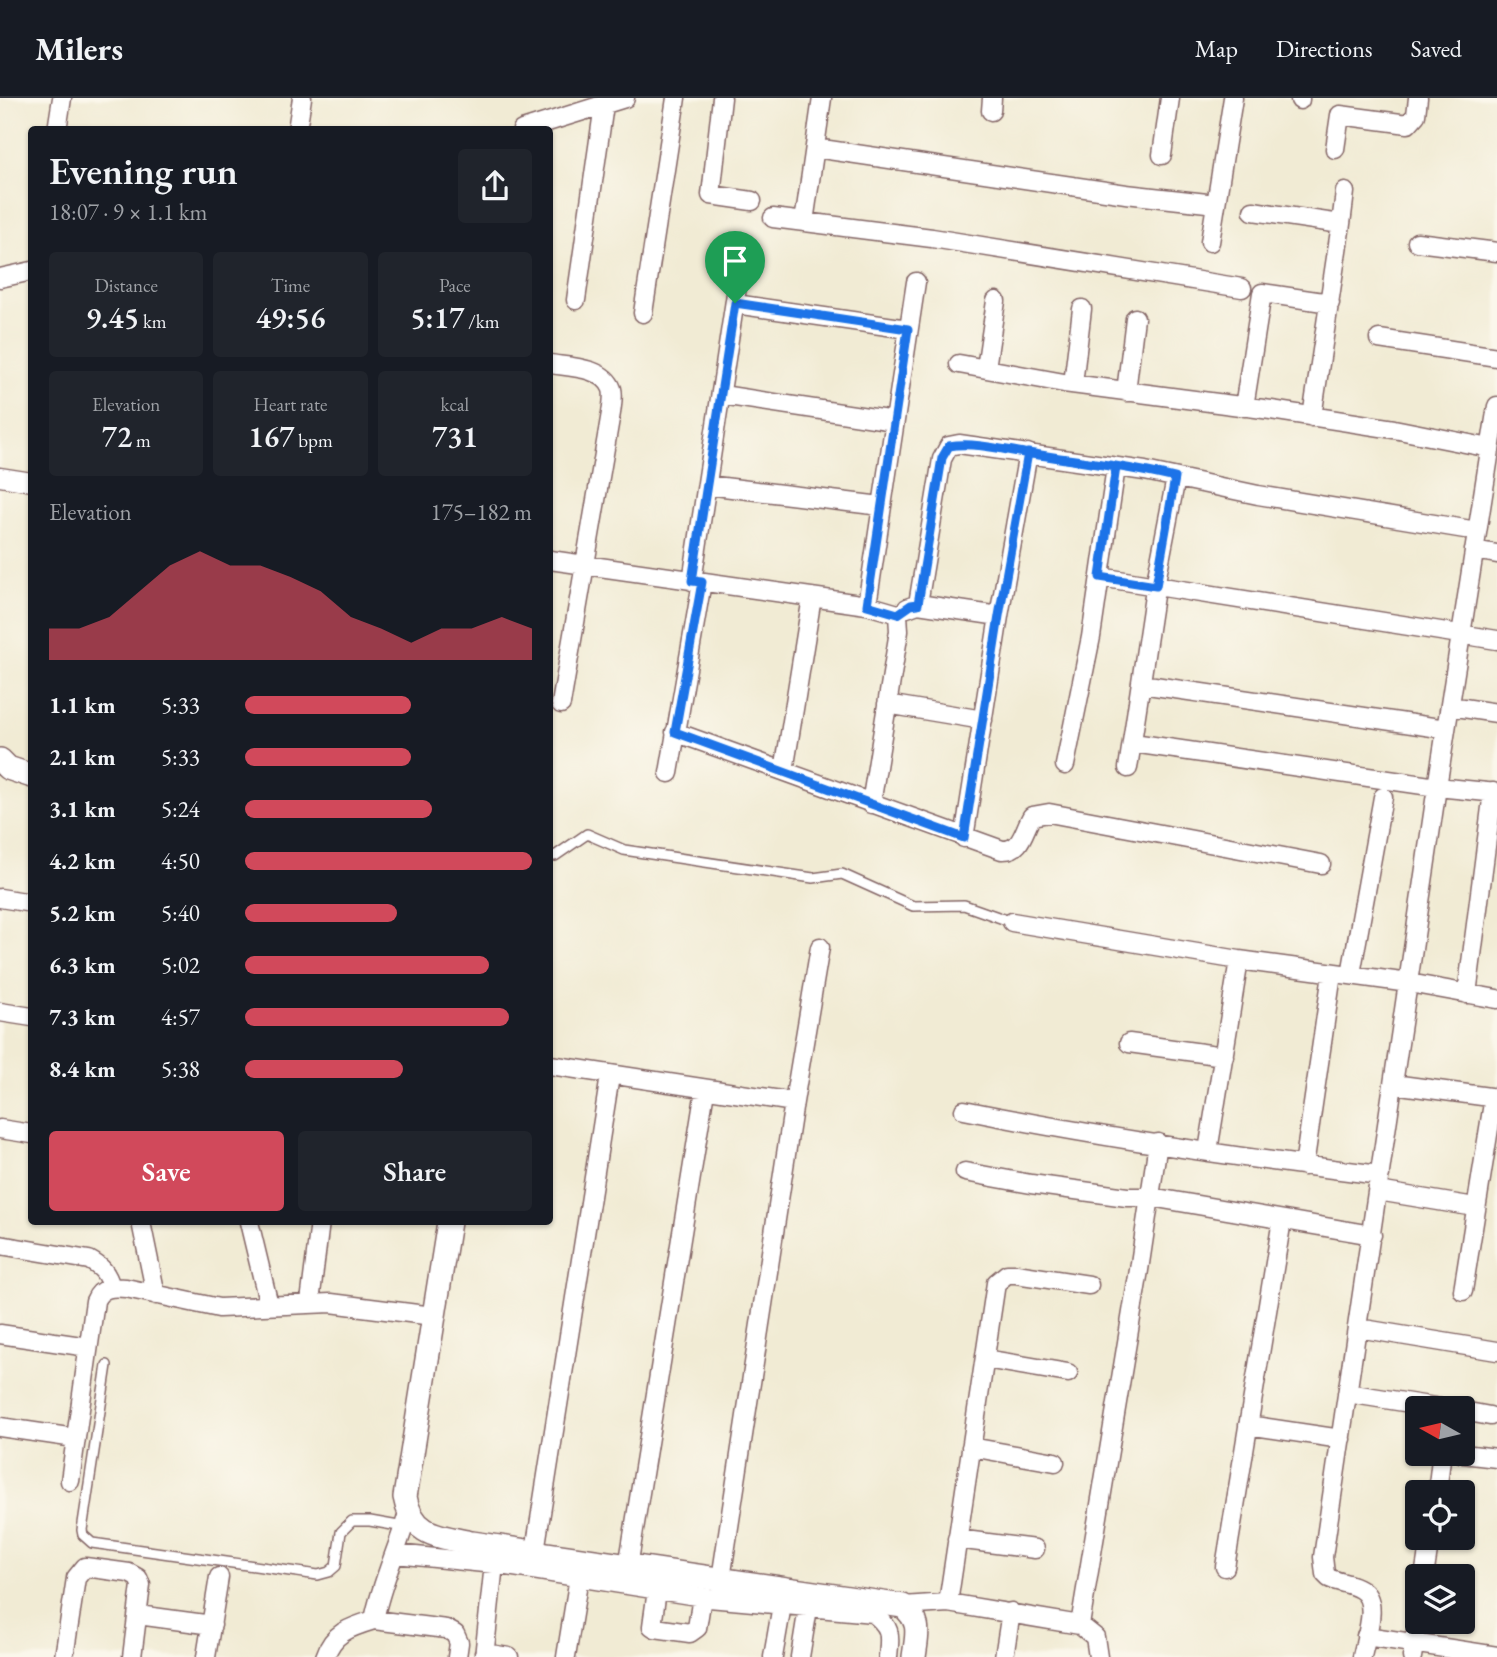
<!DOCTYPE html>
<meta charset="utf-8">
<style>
:root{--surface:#171b24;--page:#20242c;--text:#f1f3f6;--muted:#9ea1a6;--line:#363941;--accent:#d1495b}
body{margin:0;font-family:"EB Garamond",serif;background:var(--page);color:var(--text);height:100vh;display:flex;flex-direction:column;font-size:26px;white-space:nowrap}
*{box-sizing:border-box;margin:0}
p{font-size:23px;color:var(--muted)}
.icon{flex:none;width:38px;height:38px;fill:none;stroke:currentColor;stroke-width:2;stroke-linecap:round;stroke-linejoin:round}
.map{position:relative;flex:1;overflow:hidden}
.details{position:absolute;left:28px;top:28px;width:525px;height:1099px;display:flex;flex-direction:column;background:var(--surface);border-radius:7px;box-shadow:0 2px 5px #0004}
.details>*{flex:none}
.needle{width:46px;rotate:278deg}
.tools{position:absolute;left:1405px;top:1298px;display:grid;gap:14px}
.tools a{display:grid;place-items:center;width:70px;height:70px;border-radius:7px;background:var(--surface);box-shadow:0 2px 5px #0004;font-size:35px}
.pin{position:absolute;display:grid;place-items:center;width:60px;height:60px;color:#fff;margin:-72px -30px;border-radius:50% 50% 50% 0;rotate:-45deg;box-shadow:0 0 7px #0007}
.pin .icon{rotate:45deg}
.round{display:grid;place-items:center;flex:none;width:74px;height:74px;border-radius:7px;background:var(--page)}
.head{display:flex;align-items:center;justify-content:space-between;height:119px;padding:0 21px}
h1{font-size:38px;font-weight:600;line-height:52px}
.metrics{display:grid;grid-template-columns:repeat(3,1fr);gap:10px;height:119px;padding:7px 21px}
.metrics div{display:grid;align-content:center;border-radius:7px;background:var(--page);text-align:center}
.metrics b{font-size:30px;font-weight:600}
.metrics small{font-size:19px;font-weight:400}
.metrics p{font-size:19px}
.chart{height:196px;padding:14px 21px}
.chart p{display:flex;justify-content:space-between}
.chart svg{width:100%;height:126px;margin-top:7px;fill:var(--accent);opacity:.7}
.action{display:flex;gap:14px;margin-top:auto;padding:14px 21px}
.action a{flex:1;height:80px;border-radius:7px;background:var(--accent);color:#fff;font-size:28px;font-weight:600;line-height:80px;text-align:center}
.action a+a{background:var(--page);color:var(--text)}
ul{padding:0 21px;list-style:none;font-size:23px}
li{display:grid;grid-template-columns:112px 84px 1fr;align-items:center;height:52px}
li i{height:18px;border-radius:9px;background:var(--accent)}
header{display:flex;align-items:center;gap:42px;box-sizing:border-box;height:98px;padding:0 35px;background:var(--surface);border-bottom:2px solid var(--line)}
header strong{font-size:33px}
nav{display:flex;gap:38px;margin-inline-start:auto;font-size:24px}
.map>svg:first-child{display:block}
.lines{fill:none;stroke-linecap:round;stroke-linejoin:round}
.service-casing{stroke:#846666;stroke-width:12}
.minor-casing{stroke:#846666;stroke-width:21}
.tertiary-casing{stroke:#846666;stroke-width:26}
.service{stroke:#fff;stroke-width:9}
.minor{stroke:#fff;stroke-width:18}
.tertiary{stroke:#fff;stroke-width:23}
.route-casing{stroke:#fff;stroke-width:14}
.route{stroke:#1a73e8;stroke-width:9}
</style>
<header>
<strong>Milers</strong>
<nav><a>Map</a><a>Directions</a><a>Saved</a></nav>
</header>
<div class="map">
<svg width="1497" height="1559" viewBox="0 0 1497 1559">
<rect width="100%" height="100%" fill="#fbf7ec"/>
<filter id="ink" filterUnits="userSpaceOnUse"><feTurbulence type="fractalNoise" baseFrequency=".0143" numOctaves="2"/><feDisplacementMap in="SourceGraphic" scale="14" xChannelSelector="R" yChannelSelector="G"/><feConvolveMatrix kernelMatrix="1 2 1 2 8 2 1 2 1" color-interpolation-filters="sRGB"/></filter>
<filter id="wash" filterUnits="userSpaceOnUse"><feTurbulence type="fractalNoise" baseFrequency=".00686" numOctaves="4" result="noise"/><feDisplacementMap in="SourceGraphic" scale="28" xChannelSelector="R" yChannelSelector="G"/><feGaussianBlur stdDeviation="1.57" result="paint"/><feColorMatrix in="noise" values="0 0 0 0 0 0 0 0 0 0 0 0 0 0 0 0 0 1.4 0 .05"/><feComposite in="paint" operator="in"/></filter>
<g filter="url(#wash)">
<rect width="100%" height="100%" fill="#f1ebd4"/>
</g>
<g filter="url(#ink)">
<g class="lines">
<!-- service casing -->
<g class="service-casing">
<path id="service" d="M550,757L555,758L587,736L624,752L813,780L842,776L913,808L964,807L1012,824
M107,1267L82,1432L83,1437L92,1445L318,1477L329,1474L336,1468L341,1434L352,1423H370L404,1429"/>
</g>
<!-- minor casing -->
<g class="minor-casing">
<path id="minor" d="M722,0L711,97L752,103
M1300,2V0
M991,13L992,0
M57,32L62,0
M297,32L302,0
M522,32L625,0
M815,50L1126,96L1216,106
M1335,51L1340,17L1408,26L1416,17L1418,0
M1162,57L1170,0
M1253,113L1341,126L1345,94
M773,120L932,140L1242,190
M804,124L822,0
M1210,144L1233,0
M1417,144L1497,154
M0,180L32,173
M576,202L604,7
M735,206L908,231
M643,215L676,0
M1379,241L1497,259
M550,266C569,269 604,269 612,291C614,298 612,308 611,315L561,606
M959,266L1064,285L1271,312L1394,331L1490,350
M986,270L996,203
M1073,286L1082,211
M1126,294L1135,220
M722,297L894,323
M1244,309L1262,195L1330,205
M1312,319L1341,126
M0,379L32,384
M707,387L881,408
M1474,452L1497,456
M550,462L867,507L898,516
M1100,479L1497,542
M692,483L739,176
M918,506L942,361L949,348L959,346L1145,373L1258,397L1477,433
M867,507L916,184
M907,510L918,506L999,518L964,740
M999,518L1028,355
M1141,586L1446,631
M887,606L983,622
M1450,608L1497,615
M675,634L1002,752C1022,753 1023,733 1032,718L1049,715L1321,766
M1133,645L1437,689L1497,695
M1065,667L1091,539L1116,369
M1128,670L1157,478L1176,380
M784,673L812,499
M669,675L702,484
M871,706L899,533L898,516
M0,800L32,805
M1012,824L1239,862L1409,885L1497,901
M1351,876L1383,699
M1467,896L1493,694
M0,914L32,919
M1129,945L1224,958
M550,967L794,1004
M1393,986L1497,1000
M964,1012C1102,1040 1241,1060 1380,1077
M0,1031L32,1036
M1208,1053L1239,862
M1304,1068L1332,876
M965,1074L1031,1086L1127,1099H1151L1372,1137
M1378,1093L1475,1109
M141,1124L156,1197
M249,1124L269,1207
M0,1147L89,1162C102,1169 107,1175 111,1189
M1463,1193L1494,999
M310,1204L320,1124
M1358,1230L1497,1253
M0,1236L88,1249
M985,1261L1068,1275
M1347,1295L1448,1311
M1463,1313L1490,1318
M1248,1327L1341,1341
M0,1329L75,1340
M971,1349L1055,1364
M1463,1356L1497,1360
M70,1383L95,1203C101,1188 113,1189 126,1190L219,1210L331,1205L433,1218
M1437,1395L1441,1361L1444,1356
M957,1441L1035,1451
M535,1453L610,978
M396,1456L494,1466L709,1500L873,1515C892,1530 890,1536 888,1559
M628,1469L705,992
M1225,1469L1282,1122
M1424,1479L1430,1440
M721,1481L794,1004L820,849
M657,1492L652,1528L655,1530L690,1535L697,1530L702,1499
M948,1505L996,1185L1007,1176H1016L1089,1187
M903,1508L948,1505L1080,1527L1095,1539L1098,1559
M138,1517L212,1527
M374,1522L446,1531L455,1536L459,1545L457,1559
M1080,1527L1139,1172L1158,1045
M1366,1538L1497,1558
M484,1555L509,1559
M64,1559L76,1480L85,1469L129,1475L138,1480L141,1487L132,1559
M206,1559L219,1479
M325,1559C333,1534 351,1529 374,1522C381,1485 398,1451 408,1415
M484,1559L494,1466
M566,1559L579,1479
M773,1559L782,1507
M800,1559L808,1510
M1004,1559L1011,1514
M1362,1559C1365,1541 1381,1502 1360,1491C1351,1485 1339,1485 1329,1480L1325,1476L1323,1459L1437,689L1497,308
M1412,1559L1418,1522"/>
</g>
<!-- tertiary casing -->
<g class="tertiary-casing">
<path id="tertiary" d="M0,662L8,670L32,678
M449,1124L405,1399C412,1438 439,1438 472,1445L903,1508C922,1524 917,1536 914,1559"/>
</g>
<!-- service -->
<use href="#service" class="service"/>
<!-- minor -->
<use href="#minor" class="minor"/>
<!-- tertiary -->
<use href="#tertiary" class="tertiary"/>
</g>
</g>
<g class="lines" filter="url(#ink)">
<!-- route casing -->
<g class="route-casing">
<path id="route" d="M735,205L692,483L702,484L675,634L964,740L999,518L1028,355L1116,369L1100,479L1156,488L1175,380C1126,368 1075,362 1024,355C1000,351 973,344 949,348L942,360L918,506L911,507L898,516L867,507L908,231L735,205"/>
</g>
<!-- route -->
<use href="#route" class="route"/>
</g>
</svg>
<div class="tools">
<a><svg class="needle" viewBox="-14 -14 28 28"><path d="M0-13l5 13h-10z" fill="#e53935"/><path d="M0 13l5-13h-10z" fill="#9ea1a6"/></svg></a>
<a><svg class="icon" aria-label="locate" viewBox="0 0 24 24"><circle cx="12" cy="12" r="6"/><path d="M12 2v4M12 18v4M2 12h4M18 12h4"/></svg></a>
<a><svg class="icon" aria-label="layers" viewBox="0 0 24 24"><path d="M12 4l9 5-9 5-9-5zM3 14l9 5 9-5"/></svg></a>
</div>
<div class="pin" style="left:735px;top:205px;background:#1e9e55"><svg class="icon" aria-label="arrive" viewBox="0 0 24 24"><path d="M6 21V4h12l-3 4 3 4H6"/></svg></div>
<section class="details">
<div class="head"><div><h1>Evening run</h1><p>18:07 · 9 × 1.1 km</p></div><a class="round"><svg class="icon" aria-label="share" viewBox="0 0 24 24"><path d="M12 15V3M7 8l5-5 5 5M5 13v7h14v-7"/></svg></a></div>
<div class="metrics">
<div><p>Distance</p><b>9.45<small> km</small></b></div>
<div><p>Time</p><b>49:56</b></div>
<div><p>Pace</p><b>5:17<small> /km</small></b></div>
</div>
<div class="metrics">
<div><p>Elevation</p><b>72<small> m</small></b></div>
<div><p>Heart rate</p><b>167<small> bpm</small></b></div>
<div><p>kcal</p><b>731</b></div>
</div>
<div class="chart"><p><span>Elevation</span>175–182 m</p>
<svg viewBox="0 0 160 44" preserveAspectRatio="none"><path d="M0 44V33L10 33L20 29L30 20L40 11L50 6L60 11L70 11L80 15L90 20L100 29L110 33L120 38L130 33L140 33L150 29L160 33V44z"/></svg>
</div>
<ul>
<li><b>1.1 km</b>5:33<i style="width:58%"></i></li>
<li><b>2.1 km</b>5:33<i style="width:58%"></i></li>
<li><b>3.1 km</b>5:24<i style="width:65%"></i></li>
<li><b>4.2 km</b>4:50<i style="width:100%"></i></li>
<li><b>5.2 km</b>5:40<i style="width:53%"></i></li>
<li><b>6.3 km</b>5:02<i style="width:85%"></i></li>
<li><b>7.3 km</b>4:57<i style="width:92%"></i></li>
<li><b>8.4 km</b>5:38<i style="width:55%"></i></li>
</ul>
<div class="action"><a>Save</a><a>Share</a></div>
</section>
</div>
